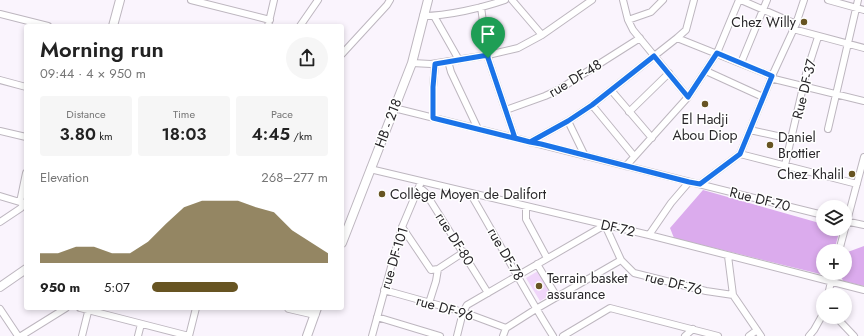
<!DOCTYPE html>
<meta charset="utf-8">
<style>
:root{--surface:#fff;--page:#f6f6f6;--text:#222;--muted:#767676;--accent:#675422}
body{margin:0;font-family:Jost,sans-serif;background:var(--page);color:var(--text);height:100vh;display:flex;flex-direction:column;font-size:15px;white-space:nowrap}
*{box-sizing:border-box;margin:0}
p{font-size:13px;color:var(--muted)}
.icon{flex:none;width:22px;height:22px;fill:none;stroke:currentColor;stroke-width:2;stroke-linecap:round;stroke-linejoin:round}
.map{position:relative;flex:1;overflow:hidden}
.panel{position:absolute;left:24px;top:24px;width:320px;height:286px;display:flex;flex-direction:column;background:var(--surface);border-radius:4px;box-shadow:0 2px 6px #0003}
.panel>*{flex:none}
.fabs{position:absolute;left:816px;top:200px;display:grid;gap:8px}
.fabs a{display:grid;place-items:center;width:36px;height:36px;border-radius:50%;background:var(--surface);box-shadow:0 2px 6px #0003;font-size:20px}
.pin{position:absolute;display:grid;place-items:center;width:34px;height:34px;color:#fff;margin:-41px -17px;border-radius:50% 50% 50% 0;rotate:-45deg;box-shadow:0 0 4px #0007}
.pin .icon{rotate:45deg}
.round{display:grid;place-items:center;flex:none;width:42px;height:42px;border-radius:21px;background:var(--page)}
.headline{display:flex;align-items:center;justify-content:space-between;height:68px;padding:0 16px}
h1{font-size:22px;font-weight:600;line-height:30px}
.metrics{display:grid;grid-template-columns:repeat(3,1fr);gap:6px;height:68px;padding:4px 16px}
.metrics div{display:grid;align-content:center;border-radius:4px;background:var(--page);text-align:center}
.metrics b{font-size:17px;font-weight:600}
.metrics small{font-size:11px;font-weight:400}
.metrics p{font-size:11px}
.chart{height:112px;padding:8px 16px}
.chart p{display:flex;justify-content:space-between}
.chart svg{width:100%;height:72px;margin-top:4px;fill:var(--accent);opacity:.7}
ul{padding:0 16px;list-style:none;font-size:13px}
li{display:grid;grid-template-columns:64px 48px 1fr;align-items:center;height:30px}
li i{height:10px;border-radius:5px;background:var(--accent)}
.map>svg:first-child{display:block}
.green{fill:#f0d6fa}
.water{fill:#dbabed}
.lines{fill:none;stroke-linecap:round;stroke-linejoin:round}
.street-casing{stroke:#bdb6bf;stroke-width:8}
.secondary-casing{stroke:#bdb6bf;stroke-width:10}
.street{stroke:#fff;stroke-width:6}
.secondary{stroke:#fff;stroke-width:8}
.route-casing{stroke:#fff;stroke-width:8}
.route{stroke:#1a73e8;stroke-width:5}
.poi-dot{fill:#675422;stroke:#fff;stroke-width:1.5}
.labels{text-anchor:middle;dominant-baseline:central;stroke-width:3;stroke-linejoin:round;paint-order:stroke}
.poi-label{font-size:14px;fill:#282629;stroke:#fff;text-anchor:start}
.street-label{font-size:14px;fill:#282629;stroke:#fff}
</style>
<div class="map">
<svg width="864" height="336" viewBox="0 0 864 336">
<rect width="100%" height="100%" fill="#faf4fd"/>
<!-- green -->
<path class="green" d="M538,271L552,294L540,301L526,278Z"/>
<!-- water -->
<path class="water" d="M703,190L823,224V229H840L834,251H823V273H824L820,274L674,238L670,228Z
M864,246V286L843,281L840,273H845V253Z"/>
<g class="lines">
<!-- street casing -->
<g class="street-casing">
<path id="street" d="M191,0L270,20
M512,0L542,35
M623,0L628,20L633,30L688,97
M741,0L796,24
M828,0L864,10
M481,7L488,58L515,138
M0,14L48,26
M423,16C447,16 482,8 505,0
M434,16L459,60
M628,20L651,12L663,0
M268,26L274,0
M300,26L318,0
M793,29L864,48
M677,38L772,76
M342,54L387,5L390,0
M448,61L451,72L478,129
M412,63L431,64L488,55L518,48L542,35L592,0
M741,63L767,0
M706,71L763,97
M770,78L864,101
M0,80L26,87
M611,90L652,138
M592,105L634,156
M394,108L823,215
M506,110L545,96L558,90L640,38
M629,112L669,73
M433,117V87L435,64
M568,121L585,156
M828,129L858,0
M750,130L791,139
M0,131L26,137
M530,142L568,121L592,105L677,38L686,30L694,0
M740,154L772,76L796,24L804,0
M740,154L857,184
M785,165L806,74L818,37
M626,166L688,97L717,53L739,0
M370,169L649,235L864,290
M700,184L740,154
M419,187L425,192L488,293
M470,193C498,240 524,290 553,336
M0,196L23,203
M20,202L26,173
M526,206V219L547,258
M845,221L864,225
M0,222L21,208L24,203
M402,227L431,270L438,269L464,252
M649,235L671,203L689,182
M839,251L864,157
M728,256L733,295L761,336
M537,264L557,297
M384,290L463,312L506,328
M828,295L833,273
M429,303L436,281L438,269
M80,308L189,336
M0,309L18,336
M377,317L440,336
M836,317L854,336
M506,328L536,309L621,260
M21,336L66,308
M82,336L89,308
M138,336L141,324
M189,336L196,308
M372,336L402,227L421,182
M457,336L463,312L467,305L605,225L621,260L634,273L706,291L733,295
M503,336L506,328
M563,336L610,308L718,336
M685,336L693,329
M749,336L757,330
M809,336L814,330L823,314"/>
</g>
<!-- secondary casing -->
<g class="secondary-casing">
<path id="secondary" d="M113,26L120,0
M342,243L412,63L428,0
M0,287L26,269
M289,308L315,314
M307,336L317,308"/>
</g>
<!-- street -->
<use href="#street" class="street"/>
<!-- secondary -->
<use href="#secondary" class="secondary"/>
</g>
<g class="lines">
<!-- route casing -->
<g class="route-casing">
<path id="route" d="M488,58V55L435,64L433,87V118L530,142L541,144L689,182L700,184L740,154L772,76L717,53L688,97L654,56L592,105L568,121L530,142L515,138L488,58"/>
</g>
<!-- route -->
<use href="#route" class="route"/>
</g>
<!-- markers -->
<g class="poi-dot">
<circle cx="804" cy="22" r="4"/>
<circle cx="705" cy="104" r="4"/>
<circle cx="770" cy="145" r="4"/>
<circle cx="852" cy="174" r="4"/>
<circle cx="382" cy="194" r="4"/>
<circle cx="539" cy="286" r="4"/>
</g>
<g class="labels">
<!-- poi labels -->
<g class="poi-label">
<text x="796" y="22" text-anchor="end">Chez Willy</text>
<text x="705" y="119" text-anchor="middle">El Hadji<tspan x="705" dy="16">Abou Diop</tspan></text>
<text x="778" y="137">Daniel<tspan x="778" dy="16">Brottier</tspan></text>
<text x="844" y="174" text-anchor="end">Chez Khalil</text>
<text x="390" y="194">Collège Moyen de Dalifort</text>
<text x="547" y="278">Terrain basket<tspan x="547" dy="16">assurance</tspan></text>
</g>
<!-- street labels -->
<g class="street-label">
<text transform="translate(575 78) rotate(-31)">rue DF-48</text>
<text transform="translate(804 89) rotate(-76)">Rue DF-37</text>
<text transform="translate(388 123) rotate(-69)">HB - 218</text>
<text transform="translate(760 199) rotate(14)">Rue DF-70</text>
<text transform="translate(618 228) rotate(13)">DF-72</text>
<text transform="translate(455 239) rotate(58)">rue DF-80</text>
<text transform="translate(506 254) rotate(60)">rue DF-78</text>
<text transform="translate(394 258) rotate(-73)">rue DF-101</text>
<text transform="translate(674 283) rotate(14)">rue DF-76</text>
<text transform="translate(445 308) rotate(16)">rue DF-96</text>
</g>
</g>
</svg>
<div class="fabs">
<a><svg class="icon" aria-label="layers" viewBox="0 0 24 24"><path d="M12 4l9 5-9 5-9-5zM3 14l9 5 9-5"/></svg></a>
<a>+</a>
<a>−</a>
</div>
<div class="pin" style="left:488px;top:58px;background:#1e9e55"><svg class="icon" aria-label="arrive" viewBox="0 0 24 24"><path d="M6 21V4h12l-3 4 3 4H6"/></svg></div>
<section class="panel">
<div class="headline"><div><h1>Morning run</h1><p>09:44 · 4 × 950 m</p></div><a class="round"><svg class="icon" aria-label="share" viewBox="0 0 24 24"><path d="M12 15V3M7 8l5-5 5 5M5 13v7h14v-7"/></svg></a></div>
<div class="metrics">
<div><p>Distance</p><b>3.80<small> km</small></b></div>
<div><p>Time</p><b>18:03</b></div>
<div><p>Pace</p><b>4:45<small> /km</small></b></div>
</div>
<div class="chart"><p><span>Elevation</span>268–277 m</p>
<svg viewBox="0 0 160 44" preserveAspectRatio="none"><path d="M0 44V38L10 38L20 34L30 34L40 38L50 38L60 31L70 20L80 10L90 6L100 6L110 6L120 10L130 13L140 24L150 31L160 38V44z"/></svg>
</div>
<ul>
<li><b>950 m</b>5:07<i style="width:49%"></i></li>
</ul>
</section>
</div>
